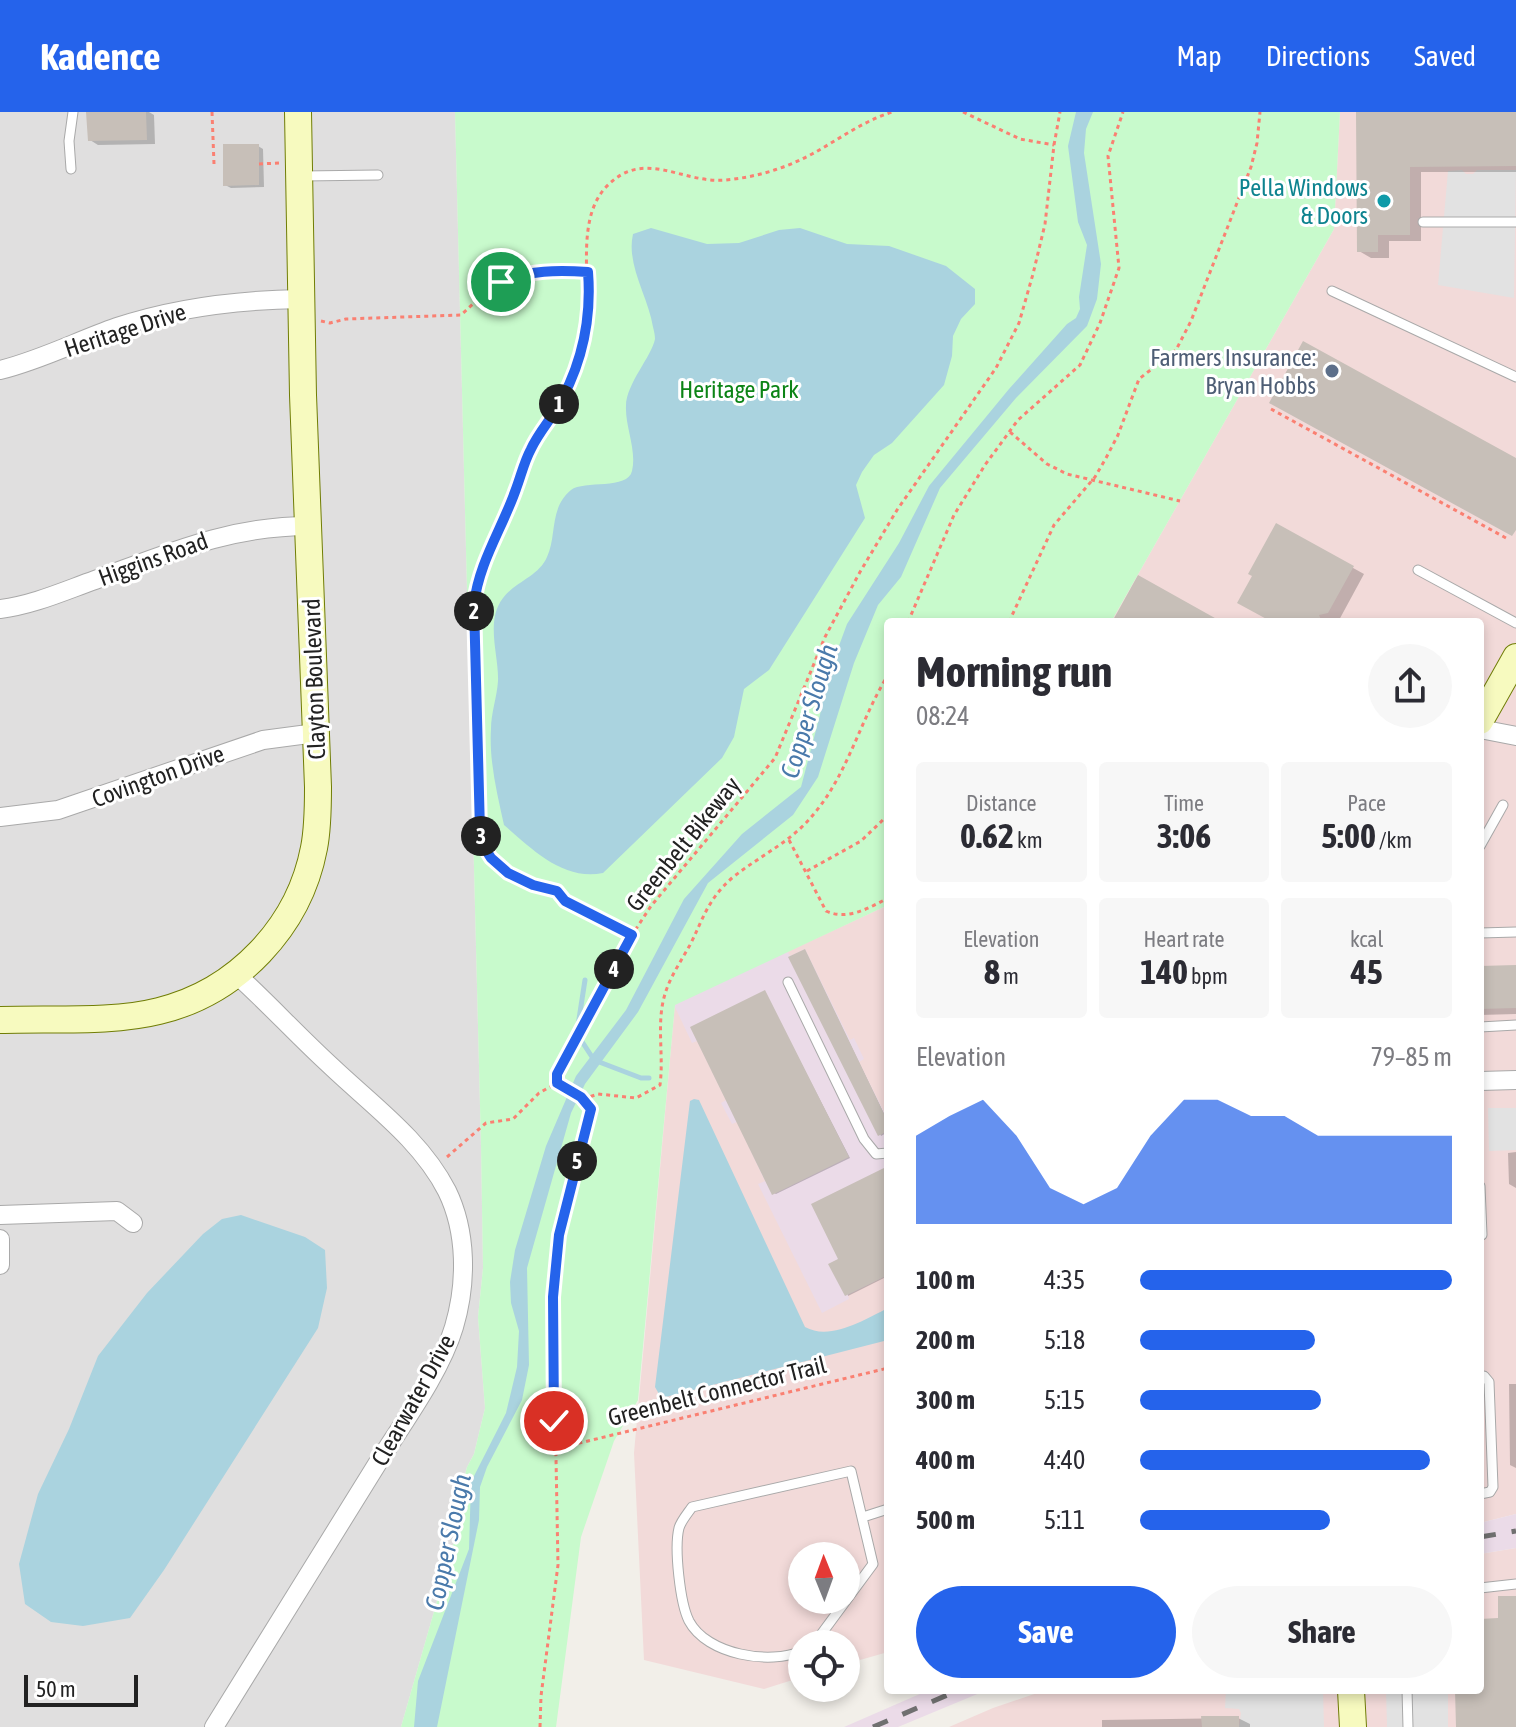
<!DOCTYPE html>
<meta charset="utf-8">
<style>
:root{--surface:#fff;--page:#f7f7f7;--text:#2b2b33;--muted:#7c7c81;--accent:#2563eb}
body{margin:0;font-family:"Asap Condensed",sans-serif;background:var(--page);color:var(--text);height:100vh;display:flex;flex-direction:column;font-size:30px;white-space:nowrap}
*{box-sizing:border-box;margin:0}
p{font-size:26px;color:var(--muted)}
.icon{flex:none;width:44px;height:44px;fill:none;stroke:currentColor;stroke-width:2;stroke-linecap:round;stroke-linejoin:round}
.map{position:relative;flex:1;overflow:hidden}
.drawer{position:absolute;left:884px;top:506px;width:600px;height:1076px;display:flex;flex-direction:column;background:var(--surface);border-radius:8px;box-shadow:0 4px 12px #0003}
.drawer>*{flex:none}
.needle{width:52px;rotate:359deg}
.tools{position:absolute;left:788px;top:1430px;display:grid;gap:16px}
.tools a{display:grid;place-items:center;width:72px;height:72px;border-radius:50%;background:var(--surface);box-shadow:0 4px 12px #0003;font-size:40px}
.scale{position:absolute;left:24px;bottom:20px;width:114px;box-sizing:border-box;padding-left:8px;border:4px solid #222;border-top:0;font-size:22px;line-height:28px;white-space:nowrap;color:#222;-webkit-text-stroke:6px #fff;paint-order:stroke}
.pin{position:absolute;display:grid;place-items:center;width:68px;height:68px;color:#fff;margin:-34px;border:4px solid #fff;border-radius:50%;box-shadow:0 2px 8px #0007}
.km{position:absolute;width:40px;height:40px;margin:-20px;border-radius:50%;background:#222;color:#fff;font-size:22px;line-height:40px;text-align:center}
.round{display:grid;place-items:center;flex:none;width:84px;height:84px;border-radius:42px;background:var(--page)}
.head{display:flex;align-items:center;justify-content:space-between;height:136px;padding:0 32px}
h1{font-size:44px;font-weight:700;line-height:60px}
.metrics{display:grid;grid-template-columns:repeat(3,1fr);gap:12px;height:136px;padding:8px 32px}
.metrics div{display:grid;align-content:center;border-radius:8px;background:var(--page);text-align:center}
.metrics b{font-size:34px;font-weight:700}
.metrics small{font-size:22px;font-weight:400}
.metrics p{font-size:22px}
.chart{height:224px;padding:16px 32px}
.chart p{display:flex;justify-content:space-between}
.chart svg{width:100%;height:144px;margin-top:8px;fill:var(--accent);opacity:.7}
.primary-button{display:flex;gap:16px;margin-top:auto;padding:16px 32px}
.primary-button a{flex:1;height:92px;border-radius:48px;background:var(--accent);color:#fff;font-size:32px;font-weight:700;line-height:92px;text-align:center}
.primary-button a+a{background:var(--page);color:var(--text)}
ul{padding:0 32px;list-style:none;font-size:26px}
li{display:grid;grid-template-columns:128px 96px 1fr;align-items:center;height:60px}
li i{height:20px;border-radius:10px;background:var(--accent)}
header{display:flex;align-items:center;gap:48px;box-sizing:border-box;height:112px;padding:0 40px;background:var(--accent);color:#fff}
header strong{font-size:38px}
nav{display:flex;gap:44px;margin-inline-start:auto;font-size:28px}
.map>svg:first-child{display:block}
.residential{fill:#e0dfdf}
.commercial{fill:#f2dad9;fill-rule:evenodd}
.industrial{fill:#ebdbe8}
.park{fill:#c8facc}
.parking{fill:#e2e2e2}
.water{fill:#aad3df}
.shadow{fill:#0003}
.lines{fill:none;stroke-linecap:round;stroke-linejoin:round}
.stream{stroke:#aad3df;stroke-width:5}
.building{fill:#c7bfb8}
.lane-casing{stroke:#a9a9a9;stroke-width:11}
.street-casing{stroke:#a9a9a9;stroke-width:20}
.secondary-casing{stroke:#707d05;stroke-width:28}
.path{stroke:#fa8072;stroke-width:3;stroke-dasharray:4 4;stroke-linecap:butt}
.lane{stroke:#fff;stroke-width:9}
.street{stroke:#fff;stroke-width:18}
.secondary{stroke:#f7fabf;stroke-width:26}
.rail{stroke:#707070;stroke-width:5;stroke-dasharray:16 16;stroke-linecap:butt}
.route-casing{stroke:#fff;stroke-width:16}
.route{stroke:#2563eb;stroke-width:10}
.culture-dot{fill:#0f9aa8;stroke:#fff;stroke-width:3}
.service-dot{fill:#5c6f8a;stroke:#fff;stroke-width:3}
.labels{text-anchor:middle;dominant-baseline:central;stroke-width:6;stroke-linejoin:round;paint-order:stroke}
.culture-label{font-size:24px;fill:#0d838f;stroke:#fff;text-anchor:end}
.street-label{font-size:24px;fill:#222;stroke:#fff}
.service-label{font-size:24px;fill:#4e5e75;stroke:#fff;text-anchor:end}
.park-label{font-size:24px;fill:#0c8416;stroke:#fff}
.water-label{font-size:26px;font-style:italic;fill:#4a7aab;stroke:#fff}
</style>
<header>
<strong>Kadence</strong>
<nav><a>Map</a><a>Directions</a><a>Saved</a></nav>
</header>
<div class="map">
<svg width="1516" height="1615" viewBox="0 0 1516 1615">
<rect width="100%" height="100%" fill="#f2efe9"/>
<!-- residential -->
<path class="residential" d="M0,0H455L481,1034L483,1156L478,1205L485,1296L474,1342L467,1355L458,1389L457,1419L401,1615H0Z"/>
<!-- commercial -->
<path class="commercial" d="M1340,0H1516V1402L1480,1411V510H1111L1334,117Z
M888,793V1540L846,1552V1532H802V1565L764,1577L644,1548L634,1341L675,892ZM802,1444H846V1488H802Z
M1516,1436V1615H949L993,1596L1046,1578H1480V1442Z"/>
<!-- industrial -->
<path class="industrial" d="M805,837L850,928L854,926L864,947L859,950L888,1008V1163L848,1183L849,1187L822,1201L758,1072L765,1069L737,1010L732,1012L721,991L726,988L697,929L692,931L674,893L787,839L790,844Z
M1516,1402V1436L1480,1442V1411Z
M929,1578H987L898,1615H844Z"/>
<!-- park -->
<path class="park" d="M455,0H1340L1334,117L1111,510H888V793L675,893L638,1288L614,1329L581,1425L556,1615H401L457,1419L458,1389L467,1355L474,1342L485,1296L478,1205L483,1156L481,1034Z"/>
<!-- parking -->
<path class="parking" d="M1462,58L1466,62H1473L1477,58H1516L1514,186L1438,173L1448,59Z
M1488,996H1516V1038L1489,1039Z
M1226,1578H1323L1324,1615H1239L1241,1601L1239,1597L1225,1596Z
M1386,1578H1448V1615H1387Z"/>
<!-- water -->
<path class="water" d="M1076,0H1093L1086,17L1084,41L1101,152L1097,187L1087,214L1016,286L940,376L901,465L878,493L854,551L818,665L793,703L708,771L638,900L585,972L571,1001L527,1156L529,1253L522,1288L487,1355L480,1375L479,1408L437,1615H414L418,1569L469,1437L471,1370L506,1301L517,1255L519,1219L511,1191L510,1170L515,1138L546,1034L576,964L626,898L684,787L742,722L801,675L820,603L826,569L847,512L899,431L929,374L1009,277L1067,212L1076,206L1080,197L1079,185L1087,133L1078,110L1068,34Z
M651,116L707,132L739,131L779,118L800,116L847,132L889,134L946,154L975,177V192L961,207L953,224L952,244L944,273L892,331L874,343L862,360L856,373L865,406L769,558L744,577L734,625L722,646L603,761C563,769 532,737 504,713C497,681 489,649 491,617C491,601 497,585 498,569C499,543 485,509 503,486C515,470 539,464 547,445C557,424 549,396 571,378C584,368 628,378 632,359C637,338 625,315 626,294C626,272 652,244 655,227C655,223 654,219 653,215C648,184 626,153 633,122Z
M694,987L699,988L805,1215C830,1229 864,1208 888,1196V1228L666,1285L659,1282L655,1275L690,989Z
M241,1103L305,1125L325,1138L327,1176L318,1216L164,1458L130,1506L83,1514L51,1510L25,1492L19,1452L38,1382L69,1317L98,1244L147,1181L203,1122L222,1107Z"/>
<!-- shadow -->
<path class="shadow" d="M88,0H149L154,3L155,32L98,33L90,28Z
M1358,0H1516V60H1421V129H1389V146H1371L1359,139Z
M258,34L263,37L264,75L231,76L225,73Z
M1277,414L1364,462L1338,510H1275Z
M805,839L888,1010V1020L881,1024Z
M1516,855V902L1480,903V856Z
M765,881L850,1046L776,1082L774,1081Z
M1516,1040V1076L1509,1072L1508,1041Z
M888,1056V1164L848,1184L841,1148Z
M1480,1157L1481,1158L1484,1259H1480Z
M1509,1272H1516V1356L1510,1353Z
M1238,1606L1250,1612V1615H1102V1608Z"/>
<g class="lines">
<!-- stream -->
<path class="stream" d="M577,920L585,868
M581,928L594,948L641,966H649"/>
</g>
<!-- building -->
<path class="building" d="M86,0H146L147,28L88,29Z
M1356,0H1516V54L1410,55V123H1378V140H1357Z
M223,32H259V73L223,74Z
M1303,229L1516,346V418L1512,424L1269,291Z
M1276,411L1354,454L1328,501L1319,503L1322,510H1272L1237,491L1252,464L1248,462Z
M1138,463L1222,510H1112Z
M805,837L888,1010V1019L878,1024L788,845Z
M1516,853V896L1480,897V854Z
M765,878L849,1045L772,1083L690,915Z
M888,1054V1163L845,1184L828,1152L838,1147L811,1092Z
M1498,1484H1516V1615H1456L1455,1578H1480V1507L1498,1506Z
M1201,1604H1239V1615H1202Z"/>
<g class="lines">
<!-- lane casing -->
<g class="lane-casing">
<path id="lane" d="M71,57L69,29L73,0
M303,64L378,63
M1423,110H1516
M1332,179L1516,265
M1418,458L1516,511
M1480,734L1503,693
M1480,821L1516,820
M788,870L864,1027L876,1042L888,1041
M1480,915L1516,913
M1480,1074L1482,1123H1480
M1480,1264H1484L1489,1270L1493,1375L1490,1380L1480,1382
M863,1405L888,1397
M1480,1476L1516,1472
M802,1539C770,1553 707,1543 689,1509C680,1491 674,1436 679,1416C681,1409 688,1401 692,1395L851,1359L873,1452L814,1532
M1407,1578L1408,1615"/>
</g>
<!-- street casing -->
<g class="street-casing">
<path id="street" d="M0,258C41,248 77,229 117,215C177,195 237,188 301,187
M0,497C33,493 64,479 95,468C169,441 229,414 310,414
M1480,617L1516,624
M0,705L58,698L263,628L316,621
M1480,969L1516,968
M0,1103L117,1099L133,1111
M0,1127V1153
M214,1615C267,1529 321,1443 374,1357C400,1315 440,1262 454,1215C467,1171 467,1120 447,1079C421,1028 372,993 332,955C299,925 269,892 236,862"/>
</g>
<!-- secondary casing -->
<g class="secondary-casing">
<path id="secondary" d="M1480,609L1516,545
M0,908C49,906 112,911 159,899C237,880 299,815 314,736C318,716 318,695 318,675L303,283L298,0
M1351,1578L1353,1615"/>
</g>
<!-- path -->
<path class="path" d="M212,0L214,52L217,53
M963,0L1020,27L1054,33
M259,52L279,51
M321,209L330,211L346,207L461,203L488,178L517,163L550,158L587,160
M1271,297L1506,426
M1010,320L1047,352L1067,362L1180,389
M908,510L954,403L985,353L1018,308L1080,253L1100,211L1119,156L1108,44L1123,0
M1009,510L1054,413L1095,365L1106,346L1118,323L1139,267L1176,238L1191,209L1251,55L1257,31L1260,0
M789,728L826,799C847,809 869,796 888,786
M807,759L861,729L888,703
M632,823C611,813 587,804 567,790C562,787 560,781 555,778C550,776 542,775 537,774C521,769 502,759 491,746C474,726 477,671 477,645C476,609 476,573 475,536C474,517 472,495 476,476C482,442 502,412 514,381C521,366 523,350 531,336C549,303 571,275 582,239C598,189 570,114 606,75C644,35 681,72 726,68C756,65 784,57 812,42C838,28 863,9 892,0
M583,987L598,982L636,986L660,973C664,943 656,911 665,882C670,865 681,849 690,833C703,807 708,787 732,766C759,744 790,731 813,703C848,662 860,608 888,563
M447,1045L486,1011L513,1007L539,981L557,971
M555,1337L888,1256
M540,1615L541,1584L558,1453L553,1185L559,1123L591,997L581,985L557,971V962L632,823L651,794L775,646L825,525L860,460L897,398L996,256L1019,211L1033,162L1045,112L1054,33L1060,0"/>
<!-- lane -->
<use href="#lane" class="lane"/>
<!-- street -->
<use href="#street" class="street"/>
<!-- secondary -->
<use href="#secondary" class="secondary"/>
<!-- rail -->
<path class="rail" d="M1480,1425L1516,1419
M873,1615L959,1578"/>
</g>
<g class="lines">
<!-- route casing -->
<g class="route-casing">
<path id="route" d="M501,170C529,158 558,158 588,160C592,211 581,257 554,301C546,313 537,324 531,337C524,350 521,364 516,377C502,417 479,450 474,492L480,719L484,735L491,746L508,761L533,773L557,779L565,789L632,823L557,962V971L581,985L591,997L559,1123L553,1185L554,1309"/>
</g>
<!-- route -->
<use href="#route" class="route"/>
</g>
<!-- markers -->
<circle class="culture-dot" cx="1384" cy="89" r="8"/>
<circle class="service-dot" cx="1332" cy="259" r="8"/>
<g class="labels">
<!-- culture labels -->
<g class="culture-label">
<text x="1368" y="75">Pella Windows<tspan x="1368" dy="28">&amp; Doors</tspan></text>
</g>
<!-- street labels -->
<g class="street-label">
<text transform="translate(125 218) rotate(-18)">Heritage Drive</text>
<text transform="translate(153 447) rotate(-20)">Higgins Road</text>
<text transform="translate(314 567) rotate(-92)">Clayton Boulevard</text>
<text transform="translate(158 664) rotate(-20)">Covington Drive</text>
<text transform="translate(683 732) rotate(-51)">Greenbelt Bikeway</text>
<text transform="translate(717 1279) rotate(-14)">Greenbelt Connector Trail</text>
<text transform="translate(413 1288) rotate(-61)">Clearwater Drive</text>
</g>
<!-- service labels -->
<g class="service-label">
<text x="1316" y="245">Farmers Insurance:<tspan x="1316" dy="28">Bryan Hobbs</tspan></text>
</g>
<!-- park labels -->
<g class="park-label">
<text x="739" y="277">Heritage Park</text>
</g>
<!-- water labels -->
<g class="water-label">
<text transform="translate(809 599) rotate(-73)">Copper Slough</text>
<text transform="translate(448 1430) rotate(-78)">Copper Slough</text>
</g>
</g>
</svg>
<div class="tools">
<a><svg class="needle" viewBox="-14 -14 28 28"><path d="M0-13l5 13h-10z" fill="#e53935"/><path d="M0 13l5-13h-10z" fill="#7c7c81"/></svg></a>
<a><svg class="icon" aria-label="locate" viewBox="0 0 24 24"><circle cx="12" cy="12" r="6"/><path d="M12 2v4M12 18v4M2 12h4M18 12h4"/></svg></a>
</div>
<div class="scale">50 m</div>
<div class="pin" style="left:501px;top:170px;background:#1e9e55"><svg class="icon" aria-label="arrive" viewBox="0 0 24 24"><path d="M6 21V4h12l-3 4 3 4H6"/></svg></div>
<div class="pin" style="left:554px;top:1309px;background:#d93025"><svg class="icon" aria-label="check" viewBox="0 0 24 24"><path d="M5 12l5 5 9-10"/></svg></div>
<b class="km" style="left:559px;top:292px">1</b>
<b class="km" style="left:474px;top:499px">2</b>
<b class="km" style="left:481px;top:724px">3</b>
<b class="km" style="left:614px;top:857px">4</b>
<b class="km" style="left:577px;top:1049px">5</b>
<section class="drawer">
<div class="head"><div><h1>Morning run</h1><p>08:24</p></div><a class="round"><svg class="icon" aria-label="share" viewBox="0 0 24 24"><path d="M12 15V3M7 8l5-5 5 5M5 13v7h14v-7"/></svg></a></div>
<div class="metrics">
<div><p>Distance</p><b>0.62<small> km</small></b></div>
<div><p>Time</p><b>3:06</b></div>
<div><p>Pace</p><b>5:00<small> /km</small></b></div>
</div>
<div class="metrics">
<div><p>Elevation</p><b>8<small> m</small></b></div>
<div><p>Heart rate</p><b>140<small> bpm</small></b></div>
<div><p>kcal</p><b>45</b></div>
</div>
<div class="chart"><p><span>Elevation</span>79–85 m</p>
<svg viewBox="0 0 160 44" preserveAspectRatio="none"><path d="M0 44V17L10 11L20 6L30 17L40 33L50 38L60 33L70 17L80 6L90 6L100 11L110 11L120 17L130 17L140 17L150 17L160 17V44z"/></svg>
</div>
<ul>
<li><b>100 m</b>4:35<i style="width:100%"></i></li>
<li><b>200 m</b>5:18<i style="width:56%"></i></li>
<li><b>300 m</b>5:15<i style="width:58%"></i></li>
<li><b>400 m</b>4:40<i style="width:93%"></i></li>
<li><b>500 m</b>5:11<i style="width:61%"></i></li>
</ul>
<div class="primary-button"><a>Save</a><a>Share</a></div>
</section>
</div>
